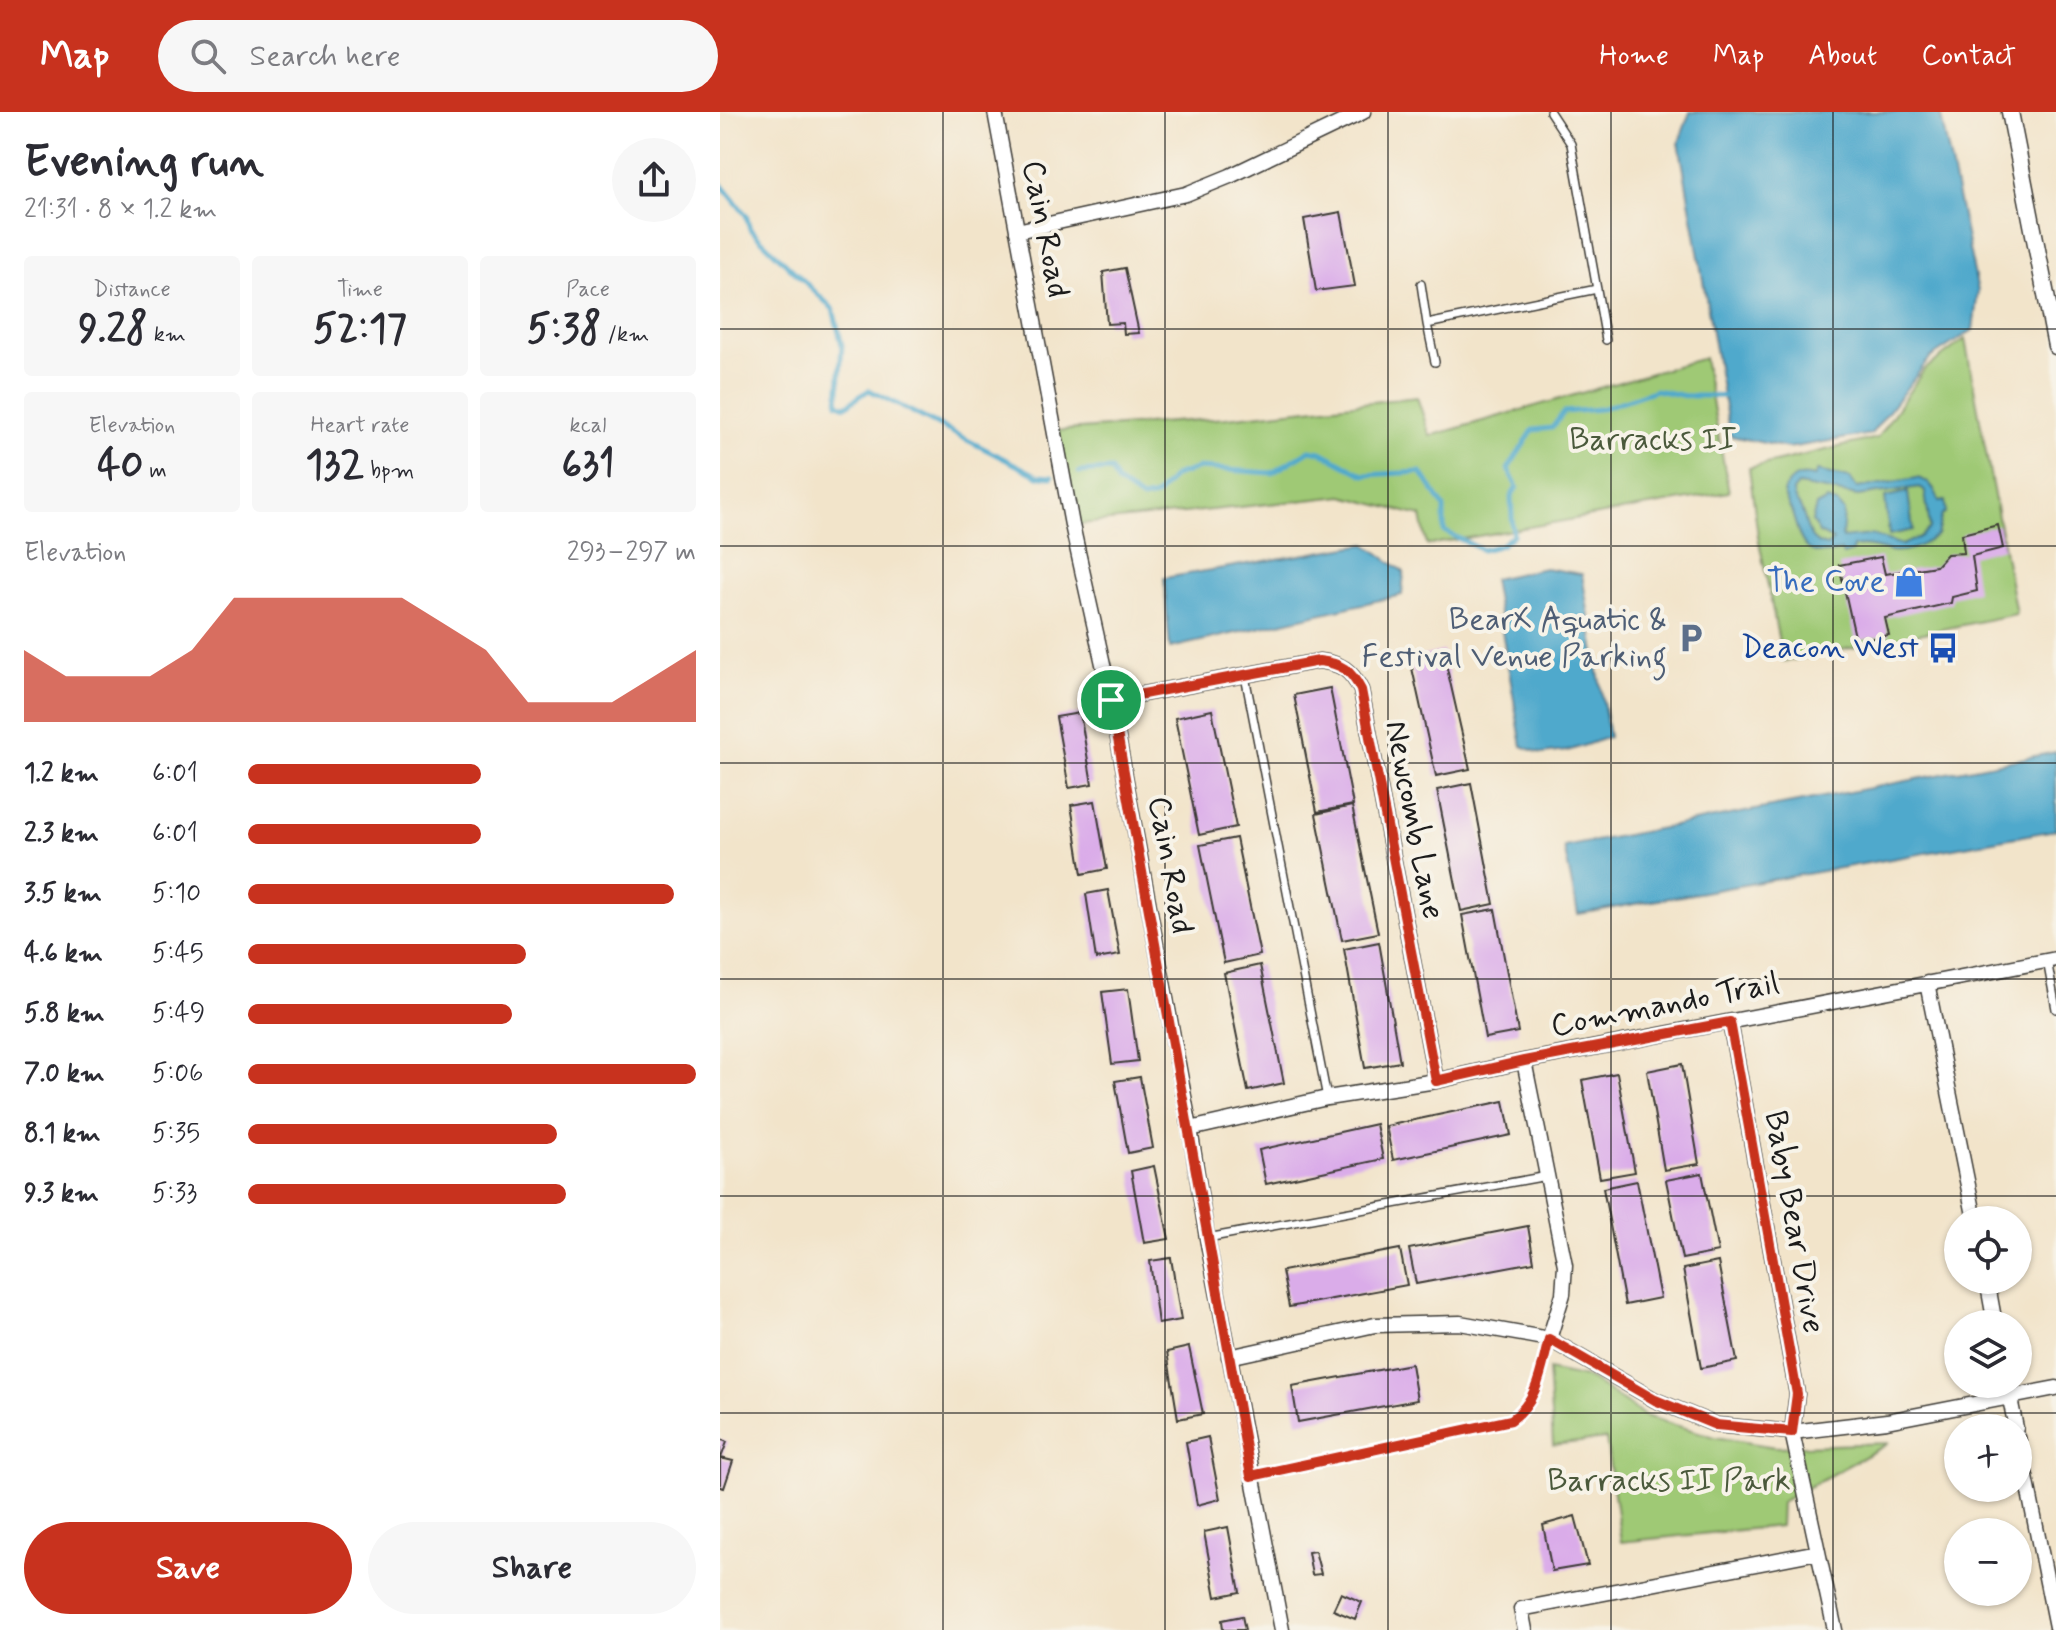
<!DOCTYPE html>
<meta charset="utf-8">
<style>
:root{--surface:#fff;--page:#f7f7f7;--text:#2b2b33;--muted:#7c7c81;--accent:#c8321e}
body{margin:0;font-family:Mynerve,sans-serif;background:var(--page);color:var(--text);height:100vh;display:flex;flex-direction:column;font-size:30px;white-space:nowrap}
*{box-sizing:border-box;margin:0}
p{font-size:26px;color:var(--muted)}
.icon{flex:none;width:44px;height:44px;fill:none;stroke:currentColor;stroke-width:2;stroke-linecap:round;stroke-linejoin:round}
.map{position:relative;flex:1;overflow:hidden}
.details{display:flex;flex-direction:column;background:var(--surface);width:720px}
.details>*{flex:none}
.buttons{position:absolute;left:1224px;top:1094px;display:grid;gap:16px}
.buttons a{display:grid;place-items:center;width:88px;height:88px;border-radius:50%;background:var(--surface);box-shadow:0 2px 6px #0004;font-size:40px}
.pin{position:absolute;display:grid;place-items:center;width:68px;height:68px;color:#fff;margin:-34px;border:4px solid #fff;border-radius:50%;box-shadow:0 2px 8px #0007}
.round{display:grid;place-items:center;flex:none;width:84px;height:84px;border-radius:42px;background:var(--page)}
.headline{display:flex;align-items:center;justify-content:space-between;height:136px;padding:0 24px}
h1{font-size:44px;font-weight:700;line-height:60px}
.metrics{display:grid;grid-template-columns:repeat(3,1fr);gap:12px;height:136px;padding:8px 24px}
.metrics div{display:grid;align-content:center;border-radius:8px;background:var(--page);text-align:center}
.metrics b{font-size:40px;font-weight:700}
.metrics small{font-size:22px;font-weight:400}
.metrics p{font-size:22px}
.chart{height:224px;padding:16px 24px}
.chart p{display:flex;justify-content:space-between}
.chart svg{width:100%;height:144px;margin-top:8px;fill:var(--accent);opacity:.7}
.primary-button{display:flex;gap:16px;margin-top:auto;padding:16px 24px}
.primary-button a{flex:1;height:92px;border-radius:48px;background:var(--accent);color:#fff;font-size:32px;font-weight:700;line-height:92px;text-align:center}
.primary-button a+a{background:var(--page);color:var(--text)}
ul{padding:0 24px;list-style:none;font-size:26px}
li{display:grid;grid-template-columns:128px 96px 1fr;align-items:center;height:60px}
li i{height:20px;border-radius:10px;background:var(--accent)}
header{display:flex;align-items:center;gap:48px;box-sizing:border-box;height:112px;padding:0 40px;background:var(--accent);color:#fff}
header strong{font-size:38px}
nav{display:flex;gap:44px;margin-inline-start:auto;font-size:28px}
.search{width:560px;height:72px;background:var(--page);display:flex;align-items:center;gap:20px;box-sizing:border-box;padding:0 28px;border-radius:44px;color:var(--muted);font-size:30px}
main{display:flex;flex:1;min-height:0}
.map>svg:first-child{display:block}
.green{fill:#9fc975;stroke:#5e7248;stroke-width:2}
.water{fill:#4fa9cc;stroke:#366274;stroke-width:2;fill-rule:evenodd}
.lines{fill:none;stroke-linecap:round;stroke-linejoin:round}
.stream{stroke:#4fa9cc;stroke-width:5}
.building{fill:#daace9}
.service-casing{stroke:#3c3a36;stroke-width:10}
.minor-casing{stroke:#3c3a36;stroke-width:17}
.tertiary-casing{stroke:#3c3a36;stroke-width:19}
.service{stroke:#fff;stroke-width:7}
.minor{stroke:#fff;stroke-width:14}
.tertiary{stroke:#fff;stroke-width:16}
.route-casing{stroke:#fff;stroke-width:16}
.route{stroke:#c8321e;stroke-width:10}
.grid{fill:none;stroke:#1c1c1c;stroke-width:2;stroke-opacity:0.55}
.labels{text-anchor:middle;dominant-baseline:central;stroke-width:8;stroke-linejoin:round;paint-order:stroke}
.street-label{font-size:32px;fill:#1c1c1c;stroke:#f7f3e8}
.park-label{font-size:32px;fill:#4a593b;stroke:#f7f3e8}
.shop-label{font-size:32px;fill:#366cbe;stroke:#f7f3e8;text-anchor:end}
.service-label{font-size:32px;fill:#4e5e75;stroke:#f7f3e8;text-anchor:end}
.transit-label{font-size:32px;fill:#164399;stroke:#f7f3e8;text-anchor:end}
</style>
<header>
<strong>Map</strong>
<div class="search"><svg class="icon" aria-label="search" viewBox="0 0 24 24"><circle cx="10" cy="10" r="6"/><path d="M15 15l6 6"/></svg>Search here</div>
<nav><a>Home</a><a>Map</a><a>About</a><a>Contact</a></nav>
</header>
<main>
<section class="details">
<div class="headline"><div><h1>Evening run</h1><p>21:31 · 8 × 1.2 km</p></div><a class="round"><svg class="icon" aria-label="share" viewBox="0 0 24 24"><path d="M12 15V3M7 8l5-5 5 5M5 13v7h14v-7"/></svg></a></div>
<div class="metrics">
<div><p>Distance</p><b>9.28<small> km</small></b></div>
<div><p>Time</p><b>52:17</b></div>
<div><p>Pace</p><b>5:38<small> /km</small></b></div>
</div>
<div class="metrics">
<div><p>Elevation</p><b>40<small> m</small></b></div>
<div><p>Heart rate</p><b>132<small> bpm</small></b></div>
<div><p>kcal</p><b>631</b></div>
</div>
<div class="chart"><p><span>Elevation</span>293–297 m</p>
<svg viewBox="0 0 160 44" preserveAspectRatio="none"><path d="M0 44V22L10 30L20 30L30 30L40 22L50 6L60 6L70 6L80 6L90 6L100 14L110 22L120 38L130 38L140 38L150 30L160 22V44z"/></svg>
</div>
<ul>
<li><b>1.2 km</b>6:01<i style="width:52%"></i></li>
<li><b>2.3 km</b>6:01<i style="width:52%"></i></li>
<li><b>3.5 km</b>5:10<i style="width:95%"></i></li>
<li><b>4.6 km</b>5:45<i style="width:62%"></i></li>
<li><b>5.8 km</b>5:49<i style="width:59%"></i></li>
<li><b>7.0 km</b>5:06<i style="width:100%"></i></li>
<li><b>8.1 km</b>5:35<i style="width:69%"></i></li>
<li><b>9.3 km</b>5:33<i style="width:71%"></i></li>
</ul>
<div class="primary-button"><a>Save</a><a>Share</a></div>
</section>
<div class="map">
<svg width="1336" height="1518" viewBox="0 0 1336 1518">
<rect width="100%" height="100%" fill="#f7f3e8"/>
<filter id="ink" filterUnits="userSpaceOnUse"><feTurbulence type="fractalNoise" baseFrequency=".0125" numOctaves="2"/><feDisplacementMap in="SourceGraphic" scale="16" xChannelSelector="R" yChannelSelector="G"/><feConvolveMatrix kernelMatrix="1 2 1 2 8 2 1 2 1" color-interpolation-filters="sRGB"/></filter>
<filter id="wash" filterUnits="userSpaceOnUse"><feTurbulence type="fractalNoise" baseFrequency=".006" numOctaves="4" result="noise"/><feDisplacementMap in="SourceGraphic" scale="32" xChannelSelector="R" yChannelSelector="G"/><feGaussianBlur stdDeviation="1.8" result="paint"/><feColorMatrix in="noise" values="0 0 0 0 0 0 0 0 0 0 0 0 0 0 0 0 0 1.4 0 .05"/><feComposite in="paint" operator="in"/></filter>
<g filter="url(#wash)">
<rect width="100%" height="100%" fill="#f2e4ca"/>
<!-- green -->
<path class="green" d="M1245,227L1296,502L1063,550L1038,424L1029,356L1157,326L1204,258Z
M984,246L1009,380L707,433L701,404L623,384L352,413L334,319L506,306L697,285L710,324Z
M828,1258L870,1267L925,1304L995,1325L1055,1335L1169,1331L1061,1390L1060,1414L901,1430L886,1327L833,1333Z"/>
<!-- water -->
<path class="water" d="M970,0H1220L1258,179L1253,218L1210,246L1151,322L1068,336L1010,324L959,30Z
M1097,359L1130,366L1137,376L1197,366C1210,369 1215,376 1219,389H1225L1226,401L1222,402L1217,423C1200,435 1185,443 1164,438C1152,435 1145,433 1133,435L1132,440L1123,443L1121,439C1086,447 1082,434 1073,404C1071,395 1065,389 1063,380C1070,367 1078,360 1094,365ZM1078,373L1138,384L1200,375L1205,380L1210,416L1200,425L1182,433L1152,423L1122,426L1124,400L1117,391L1107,388L1096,394L1092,409L1099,421L1113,428L1107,434C1085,430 1089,414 1081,397C1077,389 1073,388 1073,379Z
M1188,380L1193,418L1169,423L1165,385Z
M646,432L684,460L682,483L450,536L444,466Z
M825,456L862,462L889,625L848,639L822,642L802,634L773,467Z
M1336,640V718L858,802L844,735Z"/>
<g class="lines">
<!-- stream -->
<path class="stream" d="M0,71L26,103L30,117L113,197L122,233L118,291L126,294L149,278L318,364L332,365
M359,360L391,358L397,370L422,387L436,384L454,364L479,356L552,361L590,338L601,340L644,363L701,360L724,395V419L762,438L781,433L793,423L791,385L797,375L788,357L813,318L832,316L844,300L880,297L936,278L965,284H1007"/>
</g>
<g id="blocks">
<!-- building -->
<path class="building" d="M621,100L635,174L596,179L584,107Z
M405,156L419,221L404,222L403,211L387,212L383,160Z
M1278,413L1283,436L1252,444L1257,479L1232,485L1231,491L1165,506L1169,523L1136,529L1119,453L1161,445L1165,462L1216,454L1227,442L1244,441L1242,422Z
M723,539L750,657L716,664L690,547Z
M610,576L633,693L597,700L574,583Z
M492,598L516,715L479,723L455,606Z
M360,601L372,672L349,676L336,605Z
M751,671L774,792L741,799L717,678Z
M375,689L387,757L362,762L351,693Z
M632,694L658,821L622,828L596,702Z
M516,726L540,843L504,851L480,733Z
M388,778L400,843L376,847L366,782Z
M775,797L798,920L765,926L742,803Z
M659,830L680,950L645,956L624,837Z
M540,853L564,971L528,979L504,861Z
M408,877L418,949L392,952L382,880Z
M962,952L979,1052L944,1058L927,959Z
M897,961L915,1060L880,1066L862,968Z
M420,965L433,1036L408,1041L395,969Z
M784,989L791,1023L673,1048L666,1014Z
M656,1012L663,1047L546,1072L539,1038Z
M434,1054L449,1127L424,1131L411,1059Z
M982,1061L998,1140L962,1147L946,1068Z
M917,1069L940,1186L905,1193L883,1076Z
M808,1114L814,1150L696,1172L689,1137Z
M680,1137L687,1173L569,1195L562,1159Z
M451,1146L461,1208L438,1212L430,1149Z
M998,1150L1017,1249L981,1256L963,1157Z
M469,1235L483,1302L458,1307L447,1240Z
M691,1252L697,1288L578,1310L572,1274Z
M488,1325L500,1387L477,1393L466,1330Z
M0,1327L7,1330L1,1346L13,1349L4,1376L0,1375Z
M855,1404L868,1453L832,1459L823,1413Z
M508,1415L520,1480L496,1485L484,1420Z
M595,1439L601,1462L592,1463L588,1440Z
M621,1481L642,1490L635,1507L613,1498Z
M522,1504L525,1518H503L502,1508Z"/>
</g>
</g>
<g filter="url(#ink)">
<use href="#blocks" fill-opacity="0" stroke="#3c3a36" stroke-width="2"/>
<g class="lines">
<!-- service casing -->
<g class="service-casing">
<path id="service" d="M830,0L851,32L886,228
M701,172L707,212
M715,250L707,212L877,177
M525,564L607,986
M1327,848L1336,897
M487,1126L827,1064
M532,1364L791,1308C818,1289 821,1258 829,1227"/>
</g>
<!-- minor casing -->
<g class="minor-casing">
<path id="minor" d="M275,0L352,413L391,588L470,1017L487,1126L562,1518
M297,119L466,82L510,64L643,0
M391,588L599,549C621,551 631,558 641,578L716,969
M1207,871L1255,1108
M1010,910L1077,1282L1072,1320L1115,1518
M804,949L845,1153L843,1182L829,1227
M470,1017L607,986L716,969L804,949L1336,847
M1267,1168L1275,1212
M509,1245L655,1213L740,1211L829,1227L935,1288L996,1313L1072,1320L1167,1309L1336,1276
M1287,1272L1296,1316
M1298,1325L1336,1515
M805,1518L801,1497L1098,1440"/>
</g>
<!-- tertiary casing -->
<g class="tertiary-casing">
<path id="tertiary" d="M1290,0L1336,234"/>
</g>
<!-- service -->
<use href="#service" class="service"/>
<!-- minor -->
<use href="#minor" class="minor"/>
<!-- tertiary -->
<use href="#tertiary" class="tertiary"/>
</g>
</g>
<g class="lines" filter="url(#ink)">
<!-- route casing -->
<g class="route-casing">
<path id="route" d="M599,549C621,551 631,558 641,578L716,969L804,949L1010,910L1077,1282L1072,1320L996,1313L935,1288L829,1227C821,1258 818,1289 791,1308L531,1364L391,588Z"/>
</g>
<!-- route -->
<use href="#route" class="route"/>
</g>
<!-- grid -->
<path class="grid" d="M223,0V1518M445,0V1518M668,0V1518M891,0V1518M1113,0V1518M0,217H1336M0,434H1336M0,651H1336M0,867H1336M0,1084H1336M0,1301H1336"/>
<!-- icons -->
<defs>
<g id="shop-bare" transform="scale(2.4)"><path d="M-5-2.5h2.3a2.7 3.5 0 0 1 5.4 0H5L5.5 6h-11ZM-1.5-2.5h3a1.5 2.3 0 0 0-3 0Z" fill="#3f7fe0" stroke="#f7f3e8" stroke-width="2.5" paint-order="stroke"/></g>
<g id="parking-bare" transform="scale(2.4)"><path d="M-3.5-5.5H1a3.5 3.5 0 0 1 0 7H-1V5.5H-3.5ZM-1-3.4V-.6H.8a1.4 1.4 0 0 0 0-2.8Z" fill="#5c6f8a" stroke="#f7f3e8" stroke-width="2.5" paint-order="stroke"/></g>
<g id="bus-bare" transform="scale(2.4)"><path d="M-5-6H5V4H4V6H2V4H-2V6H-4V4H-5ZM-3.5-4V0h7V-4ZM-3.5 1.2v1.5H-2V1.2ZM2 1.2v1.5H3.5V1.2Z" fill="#1a4fb4" stroke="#f7f3e8" stroke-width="2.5" paint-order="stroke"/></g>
</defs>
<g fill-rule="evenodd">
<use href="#shop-bare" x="1189" y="470"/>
<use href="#parking-bare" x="971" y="526"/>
<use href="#bus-bare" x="1223" y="536"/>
</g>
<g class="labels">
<!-- street labels -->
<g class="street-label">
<text transform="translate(325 117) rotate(79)">Cain Road</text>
<text transform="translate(694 708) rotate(79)">Newcomb Lane</text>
<text transform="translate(450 753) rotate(80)">Cain Road</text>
<text transform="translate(945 893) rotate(-11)">Commando Trail</text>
<text transform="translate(1074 1110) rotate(80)">Baby Bear Drive</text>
</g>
<!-- park labels -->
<g class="park-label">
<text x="933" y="328">Barracks II</text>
<text x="949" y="1369">Barracks II Park</text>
</g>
<!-- shop labels -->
<g class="shop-label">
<text x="1165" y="470">The Cove</text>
</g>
<!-- service labels -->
<g class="service-label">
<text x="947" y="508">BearX Aquatic &amp;<tspan x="947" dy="37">Festival Venue Parking</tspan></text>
</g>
<!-- transit labels -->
<g class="transit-label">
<text x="1199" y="536">Deacon West</text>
</g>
</g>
</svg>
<div class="buttons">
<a><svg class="icon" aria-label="locate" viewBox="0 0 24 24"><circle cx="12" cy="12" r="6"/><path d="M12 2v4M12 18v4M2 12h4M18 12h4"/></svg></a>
<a><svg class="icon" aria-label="layers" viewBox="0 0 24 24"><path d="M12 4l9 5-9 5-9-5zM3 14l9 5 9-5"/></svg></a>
<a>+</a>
<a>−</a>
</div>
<div class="pin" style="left:391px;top:588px;background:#1e9e55"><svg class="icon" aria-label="arrive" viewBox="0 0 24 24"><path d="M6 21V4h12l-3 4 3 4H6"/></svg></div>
</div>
</main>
